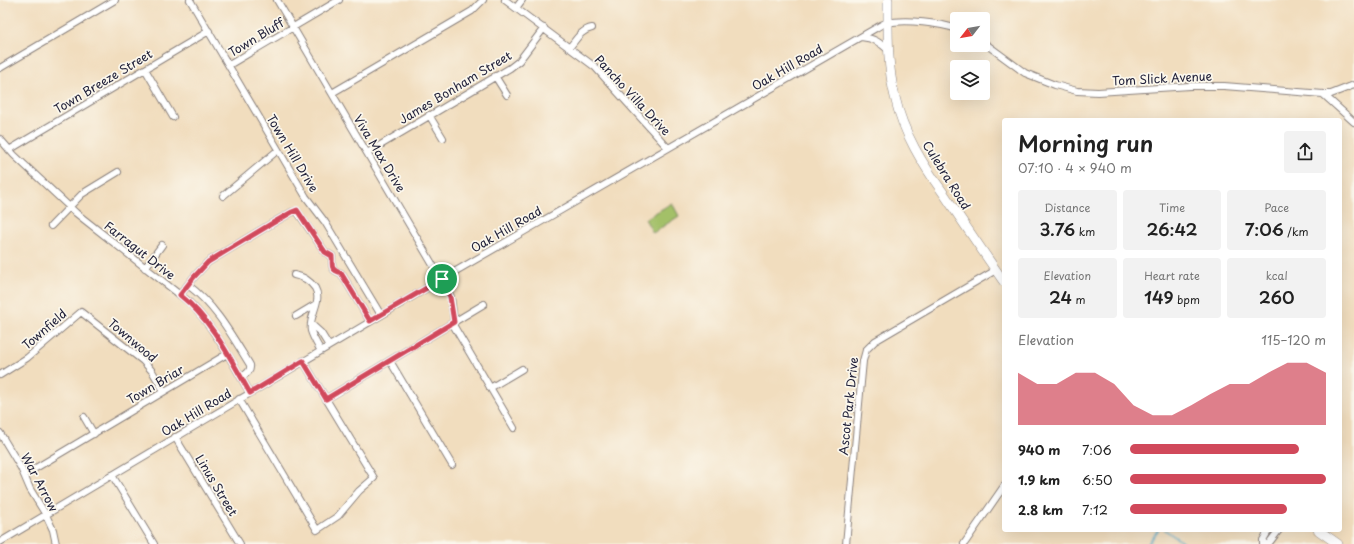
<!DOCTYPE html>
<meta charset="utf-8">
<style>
:root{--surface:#fff;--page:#f2f2f2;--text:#222;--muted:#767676;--accent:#d1495b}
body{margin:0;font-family:"Playpen Sans",sans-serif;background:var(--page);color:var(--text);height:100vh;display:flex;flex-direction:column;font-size:15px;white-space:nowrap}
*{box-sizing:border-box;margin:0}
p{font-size:13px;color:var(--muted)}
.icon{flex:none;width:22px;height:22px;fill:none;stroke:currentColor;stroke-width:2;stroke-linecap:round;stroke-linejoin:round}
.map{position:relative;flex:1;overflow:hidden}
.details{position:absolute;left:1002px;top:118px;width:340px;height:414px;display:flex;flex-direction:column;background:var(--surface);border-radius:4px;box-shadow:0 4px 16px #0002}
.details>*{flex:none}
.needle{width:26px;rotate:239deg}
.controls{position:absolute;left:950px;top:12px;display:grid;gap:8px}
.controls a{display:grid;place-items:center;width:40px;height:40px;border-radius:4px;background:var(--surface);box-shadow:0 4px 16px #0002;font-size:20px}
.pin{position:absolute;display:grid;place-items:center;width:34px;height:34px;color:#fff;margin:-17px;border:2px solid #fff;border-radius:50%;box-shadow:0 1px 4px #0007}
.round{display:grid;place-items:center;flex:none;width:42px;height:42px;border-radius:4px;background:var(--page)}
.overview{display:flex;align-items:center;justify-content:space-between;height:68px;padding:0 16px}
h1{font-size:22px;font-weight:600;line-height:30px}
.metrics{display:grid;grid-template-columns:repeat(3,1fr);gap:6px;height:68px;padding:4px 16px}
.metrics div{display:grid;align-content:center;border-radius:4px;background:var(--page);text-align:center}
.metrics b{font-size:17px;font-weight:600}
.metrics small{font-size:11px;font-weight:400}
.metrics p{font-size:11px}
.chart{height:112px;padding:8px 16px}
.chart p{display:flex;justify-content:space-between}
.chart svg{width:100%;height:72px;margin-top:4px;fill:var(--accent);opacity:.7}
ul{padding:0 16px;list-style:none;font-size:13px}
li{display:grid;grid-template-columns:64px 48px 1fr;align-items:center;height:30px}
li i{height:10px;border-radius:5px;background:var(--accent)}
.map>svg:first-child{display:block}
.green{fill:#a3c067;stroke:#627151}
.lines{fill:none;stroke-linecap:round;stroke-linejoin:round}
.stream{stroke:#4da9cb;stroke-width:1.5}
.street-casing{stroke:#8a807c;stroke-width:8}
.secondary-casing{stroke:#8a807c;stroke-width:10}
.street{stroke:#fff;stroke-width:6}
.secondary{stroke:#fff;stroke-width:9}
.route-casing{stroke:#fff;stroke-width:8}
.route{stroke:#d1495b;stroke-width:5}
.labels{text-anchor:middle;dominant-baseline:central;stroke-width:3.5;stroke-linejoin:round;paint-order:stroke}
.street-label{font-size:12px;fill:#22223b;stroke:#fbf7ec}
</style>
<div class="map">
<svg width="1354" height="544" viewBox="0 0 1354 544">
<rect width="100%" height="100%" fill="#fbf7ec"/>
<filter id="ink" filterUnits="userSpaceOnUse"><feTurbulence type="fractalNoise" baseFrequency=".025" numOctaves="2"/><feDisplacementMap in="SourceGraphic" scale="8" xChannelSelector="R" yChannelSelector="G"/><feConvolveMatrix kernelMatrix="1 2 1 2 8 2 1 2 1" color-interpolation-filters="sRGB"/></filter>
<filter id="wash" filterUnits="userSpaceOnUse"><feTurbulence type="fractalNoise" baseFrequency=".012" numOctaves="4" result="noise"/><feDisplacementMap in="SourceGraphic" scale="16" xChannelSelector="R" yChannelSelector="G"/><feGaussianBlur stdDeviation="0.9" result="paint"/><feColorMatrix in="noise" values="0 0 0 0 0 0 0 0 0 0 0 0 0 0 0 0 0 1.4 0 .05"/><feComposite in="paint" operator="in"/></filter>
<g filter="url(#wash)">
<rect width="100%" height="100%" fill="#f1ddbe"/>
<!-- green -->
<path class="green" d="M672,203L679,216L653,233L645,219Z"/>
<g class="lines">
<!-- stream -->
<path class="stream" d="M1165,530L1185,544
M1148,544L1158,530"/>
</g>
</g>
<g filter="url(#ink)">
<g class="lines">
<!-- street casing -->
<g class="street-casing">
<path id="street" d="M190,0L306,197L325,222L381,315
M277,0L447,289L451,297L454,322
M505,0L595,67L668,148
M516,8L522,0
M861,37C873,38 880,42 889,51
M983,42L1025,73L1055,85L1077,91L1098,92L1190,86H1224L1323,94H1331L1354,85
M569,48C576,40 581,30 592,28
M229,65L339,0
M0,68L115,0
M145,69L173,117
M495,76L507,95
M332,93L472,11L483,0
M1323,94L1354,122
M429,115L443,138
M0,139L14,155L76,213L189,302C215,328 232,362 250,393
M9,150L209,31
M367,153L510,68L519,61L544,28
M223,196L278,150
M51,226L82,194L118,172
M145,268L162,245
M294,275C304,277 309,280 315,288C323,302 308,315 311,331C313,338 317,344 321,351
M188,285C216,306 232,336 250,365C251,372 246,374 241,377
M180,295L194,277L208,262L271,224L292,212L297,211L325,252L332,256C333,266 329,269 341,273L370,321
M296,316L316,304
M452,323L514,428
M311,324L321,333L329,346
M390,361L452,465
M0,375L27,358L81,312L143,361L152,371L164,391
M490,388L522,369
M239,399L317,530L338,516L359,491L374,478L303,361
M326,399L484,304
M84,417L94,434
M0,433L21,468L30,489L46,515L53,530L56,544
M175,437L240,544
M24,475L227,354
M112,475L154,544
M0,542L442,279L876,28C880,26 883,23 887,23C905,19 941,23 957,29
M846,544L863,361L866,350L875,341L996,270
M964,544L1004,486
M1263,544V540L1269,530
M1266,544L1269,543L1279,530"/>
</g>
<!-- secondary casing -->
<g class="secondary-casing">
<path id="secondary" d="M888,0C888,32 887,66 895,97C903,133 923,165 944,194C964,224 984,253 1004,282
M1318,530L1338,544"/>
</g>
<!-- street -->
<use href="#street" class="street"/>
<!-- secondary -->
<use href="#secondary" class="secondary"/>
</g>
</g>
<g class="lines" filter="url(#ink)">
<!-- route casing -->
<g class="route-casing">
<path id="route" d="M297,210L325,252L332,256C333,266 329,269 341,273L370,321L442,279L450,297L454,322L326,399L303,361L250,393C230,358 212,320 180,295L194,277L208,262L271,224L292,212Z"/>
</g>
<!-- route -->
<use href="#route" class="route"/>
</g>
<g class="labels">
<!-- street labels -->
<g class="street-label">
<text transform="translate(256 37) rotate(-31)">Town Bluff</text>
<text transform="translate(787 67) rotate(-30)">Oak Hill Road</text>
<text transform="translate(1162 78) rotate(-3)">Tom Slick Avenue</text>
<text transform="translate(103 81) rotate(-31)">Town Breeze Street</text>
<text transform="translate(455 87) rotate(-31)">James Bonham Street</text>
<text transform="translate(633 95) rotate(47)">Pancho Villa Drive</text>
<text transform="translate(293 153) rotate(59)">Town Hill Drive</text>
<text transform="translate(380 153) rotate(59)">Viva Max Drive</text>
<text transform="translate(947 175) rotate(58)">Culebra Road</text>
<text transform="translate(506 229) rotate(-30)">Oak Hill Road</text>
<text transform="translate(140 250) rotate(38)">Farragut Drive</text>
<text transform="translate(44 329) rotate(-41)">Townfield</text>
<text transform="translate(133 340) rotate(40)">Townwood</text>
<text transform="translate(155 384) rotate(-31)">Town Briar</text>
<text transform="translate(848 406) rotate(-84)">Ascot Park Drive</text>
<text transform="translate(196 412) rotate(-31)">Oak Hill Road</text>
<text transform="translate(40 482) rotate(62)">War Arrow</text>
<text transform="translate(217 485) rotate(59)">Linus Street</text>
</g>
</g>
</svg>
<div class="controls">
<a><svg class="needle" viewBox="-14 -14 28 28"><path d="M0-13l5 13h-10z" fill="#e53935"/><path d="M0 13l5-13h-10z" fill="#767676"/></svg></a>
<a><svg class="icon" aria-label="layers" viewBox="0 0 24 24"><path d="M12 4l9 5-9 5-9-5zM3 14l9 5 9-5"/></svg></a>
</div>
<div class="pin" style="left:442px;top:279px;background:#1e9e55"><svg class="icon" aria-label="arrive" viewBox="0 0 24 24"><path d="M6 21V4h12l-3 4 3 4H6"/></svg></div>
<section class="details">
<div class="overview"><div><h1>Morning run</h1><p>07:10 · 4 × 940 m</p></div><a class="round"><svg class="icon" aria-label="share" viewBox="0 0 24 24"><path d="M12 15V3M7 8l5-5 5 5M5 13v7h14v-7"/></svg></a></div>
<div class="metrics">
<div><p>Distance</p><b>3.76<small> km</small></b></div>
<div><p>Time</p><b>26:42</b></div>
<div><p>Pace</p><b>7:06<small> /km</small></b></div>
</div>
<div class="metrics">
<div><p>Elevation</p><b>24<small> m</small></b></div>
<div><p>Heart rate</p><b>149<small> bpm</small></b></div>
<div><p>kcal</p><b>260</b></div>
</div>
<div class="chart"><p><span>Elevation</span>115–120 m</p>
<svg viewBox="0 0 160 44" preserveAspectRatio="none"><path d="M0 44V12L10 19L20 19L30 12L40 12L50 19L60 32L70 38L80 38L90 32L100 25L110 19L120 19L130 12L140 6L150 6L160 12V44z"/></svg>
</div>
<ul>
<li><b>940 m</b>7:06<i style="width:86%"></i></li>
<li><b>1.9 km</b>6:50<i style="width:100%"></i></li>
<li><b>2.8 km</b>7:12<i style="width:80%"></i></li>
</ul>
</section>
</div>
